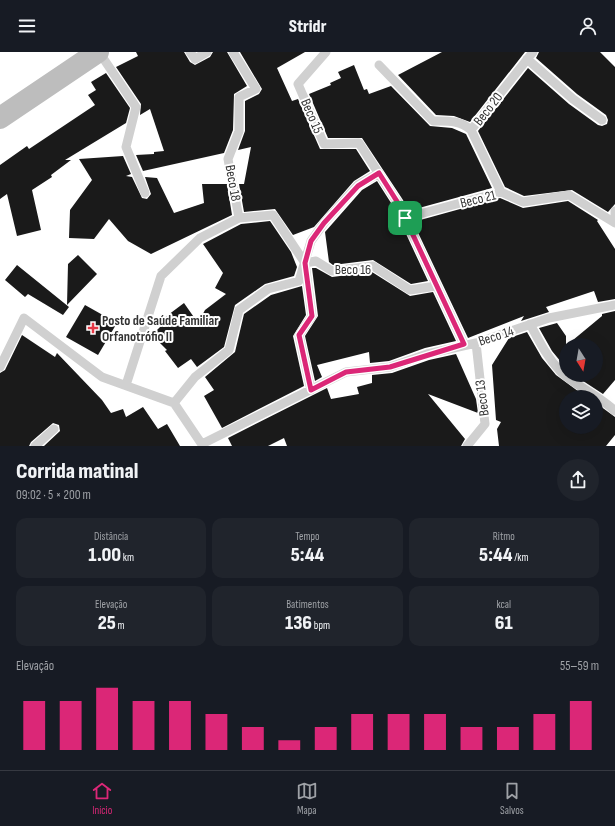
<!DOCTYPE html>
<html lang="pt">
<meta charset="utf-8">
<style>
:root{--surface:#171b24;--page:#20242c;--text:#f1f3f6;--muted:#9ea1a6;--line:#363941;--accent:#db2777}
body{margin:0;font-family:"Sofia Sans Condensed",sans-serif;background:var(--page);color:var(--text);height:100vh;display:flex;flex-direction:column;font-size:15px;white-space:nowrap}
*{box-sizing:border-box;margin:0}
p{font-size:13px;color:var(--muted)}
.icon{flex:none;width:22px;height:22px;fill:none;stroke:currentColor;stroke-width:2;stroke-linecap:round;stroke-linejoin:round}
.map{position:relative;height:394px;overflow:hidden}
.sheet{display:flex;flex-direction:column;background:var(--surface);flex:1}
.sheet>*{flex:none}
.needle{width:26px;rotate:169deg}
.buttons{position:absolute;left:559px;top:286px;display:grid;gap:8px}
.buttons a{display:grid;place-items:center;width:44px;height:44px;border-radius:50%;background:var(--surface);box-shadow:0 4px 16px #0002;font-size:20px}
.pin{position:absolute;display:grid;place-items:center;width:34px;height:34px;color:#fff;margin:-17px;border-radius:8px;box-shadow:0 2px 6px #0006}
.round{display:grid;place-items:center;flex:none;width:42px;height:42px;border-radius:21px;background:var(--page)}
.headline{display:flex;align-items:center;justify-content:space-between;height:68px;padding:0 16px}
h1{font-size:22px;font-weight:800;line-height:30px}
.metrics{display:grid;grid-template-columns:repeat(3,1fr);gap:6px;height:68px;padding:4px 16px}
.metrics div{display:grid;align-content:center;border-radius:10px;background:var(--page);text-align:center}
.metrics b{font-size:20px;font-weight:800}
.metrics small{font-size:11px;font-weight:400}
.metrics p{font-size:11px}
.chart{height:112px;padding:8px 16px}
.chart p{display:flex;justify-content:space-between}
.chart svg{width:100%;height:72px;margin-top:4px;stroke:var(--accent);stroke-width:6}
header{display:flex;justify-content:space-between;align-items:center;height:52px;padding:0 16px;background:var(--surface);font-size:18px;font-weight:800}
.dock{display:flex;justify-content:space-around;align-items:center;height:56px;border-top:1px solid var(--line);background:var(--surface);font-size:11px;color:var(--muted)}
.dock a{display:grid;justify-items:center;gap:2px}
.dock .on{color:var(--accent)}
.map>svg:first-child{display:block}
.building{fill:#1a1a1a}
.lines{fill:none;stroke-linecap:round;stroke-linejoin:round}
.lane{stroke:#d0d0d0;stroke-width:9}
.secondary{stroke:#bdbdbd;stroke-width:22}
.route-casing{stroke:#fff;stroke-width:8}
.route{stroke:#db2777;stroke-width:5}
.poi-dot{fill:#e63946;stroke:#fff;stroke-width:1.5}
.labels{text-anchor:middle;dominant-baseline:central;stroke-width:4;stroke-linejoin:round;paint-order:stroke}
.street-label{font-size:14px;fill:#333;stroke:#fff}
.poi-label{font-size:14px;font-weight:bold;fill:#333;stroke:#fff;text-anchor:start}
</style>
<header><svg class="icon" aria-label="menu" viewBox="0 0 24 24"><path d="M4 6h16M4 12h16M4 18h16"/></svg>Stridr<svg class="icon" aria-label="person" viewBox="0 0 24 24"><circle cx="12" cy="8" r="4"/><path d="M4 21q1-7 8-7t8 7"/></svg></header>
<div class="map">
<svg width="615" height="394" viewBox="0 0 615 394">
<rect width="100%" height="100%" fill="#fff"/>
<!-- building -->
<path class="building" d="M136,0H184L190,10L195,13L210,5L213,0H227L247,34L234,42L233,78L224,101L143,119L136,103L154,102V100L164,99L150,57L140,63L141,52L116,15L138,4Z
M240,0H305L277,16L292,49L298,47L320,97H356L370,119L354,129L314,175L293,183L275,157L244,160L239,132H244L251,95L238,98L245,79V49L259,42L262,37Z
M442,0H525L470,70L454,64L436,63L398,23Z
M539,0H600L615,15V152L608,160L572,138L524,144L505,135L478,79L528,16L569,52L598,73L602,74L607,72L608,68L606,63L577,42L536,6Z
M354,13L364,38L367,37L369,42L391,34L430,74L452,76L466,82L492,136L408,159L403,148L362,86H328L309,42L331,33L330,31L341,26L338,20Z
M106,21L130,56L126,71L65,108H71L51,123L52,125L32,138L41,178L17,184L7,142L0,147V113L27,94L29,97L95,53L88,43L96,38L91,30Z
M123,104L131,122L126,124L132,125L142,146L147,147L151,142L145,125L157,126L174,161L204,151L202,132H227L232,163L151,202L128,189L109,167L94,187L69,186L70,158L92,128L79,107Z
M377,129L393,154L428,229L411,232L373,208L333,213L329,210L325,180L362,138Z
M500,146L523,156L568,149L598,168L597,169L615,197V247L598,250L594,239L546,255L549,260L521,269L524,264L468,286L413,170Z
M270,169L291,200L297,215L294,224L265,232L235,253L224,295L197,315L191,307L178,316L165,299L167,298L152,283L166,269L164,266L184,251L198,271L205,258L226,242L215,236L223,221L203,192L241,172Z
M78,203L97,222L67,253L68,212Z
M17,213L69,255L63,263L28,242L25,245L5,228Z
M312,216H316L332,225L372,220L410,244L433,240L456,289L425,296L389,309L370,311L369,300L317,313L322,325L315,329L305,284L318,264Z
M302,234L306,263L293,284L304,334L222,376L204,344L214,338L205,325L235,300L244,262L271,243Z
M85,253L117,271L98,303L66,285Z
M615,259V328L603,342L574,323H596V293H567L602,264V262Z
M557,271L566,284V316L552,299L539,276Z
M527,280L542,306L556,323L586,345H566V375H596V351L615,365V383L606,394H499L497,377L501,370L496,368L492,313L509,286Z
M22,283L55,305L57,301L102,348L111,361L123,357L126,365L143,355L158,377L167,372L180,394H44L60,379L59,373L53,371L31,390L29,394H0V321L5,318Z
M456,302L476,347L478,361L428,342L465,387L461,394H287L284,386L268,394H232L228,386L327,336L331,347L359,342L357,335L372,331V323L392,321L429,308Z"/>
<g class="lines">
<!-- lane -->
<path class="lane" d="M99,0L136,55L126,95L145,141
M190,0L195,7L207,0
M233,0L256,37L239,45V79L228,107L239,166
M326,0L298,32L324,92L359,91L398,151L464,292
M527,7L573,47L602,68
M379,13L433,69C447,69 460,68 471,78
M501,140L471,78L533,0
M615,159V166
M405,166L501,140L523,150L569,143L615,171
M305,211L316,209L332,219L373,214L410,238L436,234
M530,272C539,289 547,305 560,319C575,334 599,343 615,359
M0,315L24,266L102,325L174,351L203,394
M126,333L161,224L200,186L239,166L273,163L305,211L312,264L299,283L311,338
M174,351L195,325L229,298L239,258L268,237L299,229L311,189L324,171L358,133L379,121
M202,392L346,320L390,315L427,302L476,291L549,266L615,253
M35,394L54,377
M467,394L485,372L476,291"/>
<!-- secondary -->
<path class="secondary" d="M0,66L98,0"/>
</g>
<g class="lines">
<!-- route casing -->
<g class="route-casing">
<path id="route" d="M379,121L398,151L464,292L390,315L346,320L311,338L299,283L312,264L305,211L311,189L324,171L358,134Z"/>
</g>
<!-- route -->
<use href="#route" class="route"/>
</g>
<!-- markers -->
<path class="poi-dot" d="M91 270h4v4h4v4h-4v4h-4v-4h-4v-4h4z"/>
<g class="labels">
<!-- street labels -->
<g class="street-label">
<text transform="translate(488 57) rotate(-52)">Beco 20</text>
<text transform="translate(312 64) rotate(67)">Beco 15</text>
<text transform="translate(233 131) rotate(80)">Beco 18</text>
<text transform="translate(478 147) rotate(-14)">Beco 21</text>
<text x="353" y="217">Beco 16</text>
<text transform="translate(496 284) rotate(-18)">Beco 14</text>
<text transform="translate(482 346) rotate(-97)">Beco 13</text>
</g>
<!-- poi labels -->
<g class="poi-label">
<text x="102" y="268">Posto de Saúde Familiar<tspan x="102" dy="16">Orfanotrófio II</tspan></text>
</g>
</g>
</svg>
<div class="buttons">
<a><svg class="needle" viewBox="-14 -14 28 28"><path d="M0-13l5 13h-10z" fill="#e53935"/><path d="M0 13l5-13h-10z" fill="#9ea1a6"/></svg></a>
<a><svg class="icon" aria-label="layers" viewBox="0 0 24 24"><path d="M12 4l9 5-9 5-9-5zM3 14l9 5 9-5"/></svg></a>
</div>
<div class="pin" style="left:405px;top:166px;background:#1e9e55"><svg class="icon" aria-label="arrive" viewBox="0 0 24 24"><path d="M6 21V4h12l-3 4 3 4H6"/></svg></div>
</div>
<section class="sheet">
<div class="headline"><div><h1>Corrida matinal</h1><p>09:02 · 5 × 200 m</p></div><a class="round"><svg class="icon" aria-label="share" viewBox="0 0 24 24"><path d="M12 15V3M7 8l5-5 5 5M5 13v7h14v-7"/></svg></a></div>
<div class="metrics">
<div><p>Distância</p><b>1.00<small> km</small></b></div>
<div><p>Tempo</p><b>5:44</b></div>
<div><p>Ritmo</p><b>5:44<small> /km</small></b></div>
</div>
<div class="metrics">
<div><p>Elevação</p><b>25<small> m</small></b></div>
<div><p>Batimentos</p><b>136<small> bpm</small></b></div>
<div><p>kcal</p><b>61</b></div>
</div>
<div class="chart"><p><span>Elevação</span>55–59 m</p>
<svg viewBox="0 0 160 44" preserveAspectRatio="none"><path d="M5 44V14M15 44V14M25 44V6M35 44V14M45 44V14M55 44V22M65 44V30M75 44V38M85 44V30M95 44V22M105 44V22M115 44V22M125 44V30M135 44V30M145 44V22M155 44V14"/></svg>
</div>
</section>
<nav class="dock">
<a class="on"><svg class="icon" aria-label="home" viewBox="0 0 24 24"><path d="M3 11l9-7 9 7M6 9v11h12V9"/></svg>Início</a>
<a><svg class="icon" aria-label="map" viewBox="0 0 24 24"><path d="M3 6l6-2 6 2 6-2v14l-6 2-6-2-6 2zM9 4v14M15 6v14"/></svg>Mapa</a>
<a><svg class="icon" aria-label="saved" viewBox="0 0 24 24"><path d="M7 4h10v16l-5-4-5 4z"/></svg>Salvos</a>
</nav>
